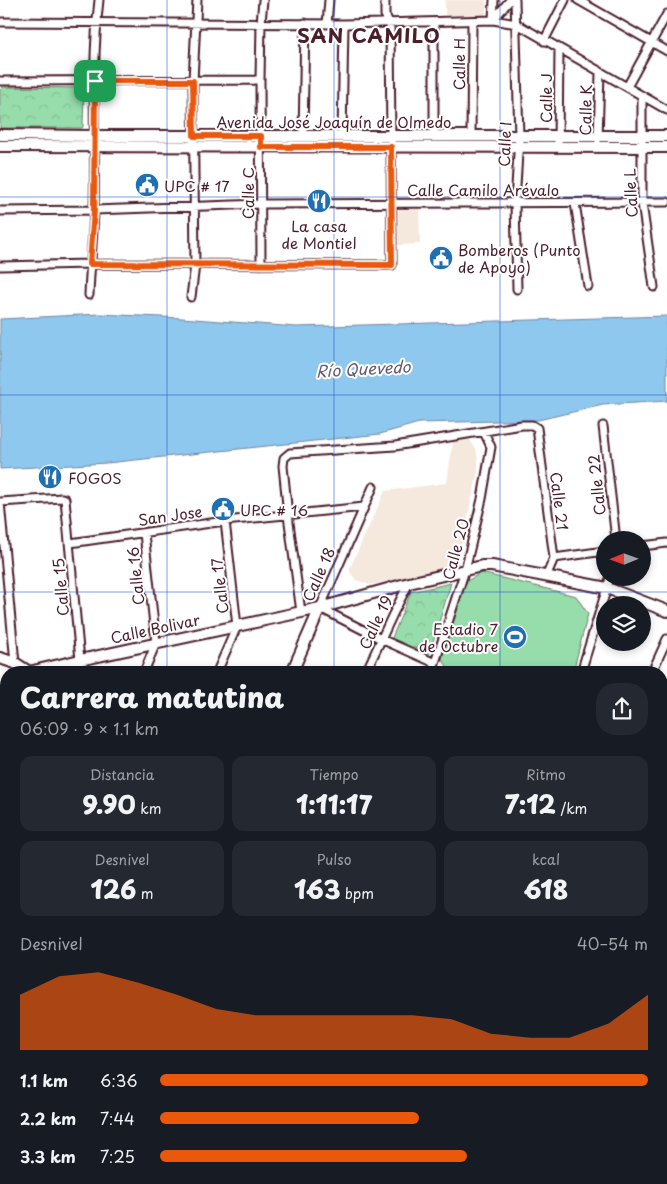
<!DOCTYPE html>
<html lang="es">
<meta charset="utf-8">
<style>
:root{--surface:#171b24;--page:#242831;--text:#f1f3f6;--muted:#9ea1a6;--accent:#ea580c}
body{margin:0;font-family:"Playpen Sans",sans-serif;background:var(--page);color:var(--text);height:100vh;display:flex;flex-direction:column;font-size:19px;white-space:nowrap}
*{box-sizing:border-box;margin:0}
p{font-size:16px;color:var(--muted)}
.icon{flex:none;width:28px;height:28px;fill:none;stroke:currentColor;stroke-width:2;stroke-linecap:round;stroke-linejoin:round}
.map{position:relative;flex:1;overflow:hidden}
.details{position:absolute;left:0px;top:666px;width:668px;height:519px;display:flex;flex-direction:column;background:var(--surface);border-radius:20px 20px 0 0;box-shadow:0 2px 8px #0003}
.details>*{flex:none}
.needle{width:32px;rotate:269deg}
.tools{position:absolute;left:596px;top:531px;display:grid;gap:10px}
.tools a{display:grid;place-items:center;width:55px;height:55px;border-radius:50%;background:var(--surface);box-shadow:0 2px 8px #0003;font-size:25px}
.pin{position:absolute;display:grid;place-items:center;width:42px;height:42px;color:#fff;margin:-21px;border-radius:10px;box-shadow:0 2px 8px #0006}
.round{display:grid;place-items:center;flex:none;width:52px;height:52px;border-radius:20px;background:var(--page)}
.overview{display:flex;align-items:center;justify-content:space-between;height:85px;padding:0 20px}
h1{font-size:28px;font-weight:800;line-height:38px}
.metrics{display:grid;grid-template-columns:repeat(3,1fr);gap:8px;height:85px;padding:5px 20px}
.metrics div{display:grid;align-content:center;border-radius:12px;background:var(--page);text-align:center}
.metrics b{font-size:25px;font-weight:800}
.metrics small{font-size:14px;font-weight:400}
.metrics p{font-size:14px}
.chart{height:140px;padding:10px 20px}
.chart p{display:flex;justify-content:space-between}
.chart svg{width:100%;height:90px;margin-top:5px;fill:var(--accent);opacity:.7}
ul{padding:0 20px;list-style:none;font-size:16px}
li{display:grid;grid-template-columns:80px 60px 1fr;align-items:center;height:38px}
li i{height:12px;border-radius:6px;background:var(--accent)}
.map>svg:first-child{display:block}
.built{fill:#f5e8dd}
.forest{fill:url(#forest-firs);stroke:#707e6b}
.park{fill:url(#park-crowns);stroke:#707e6b}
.garden{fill:#96ddab;stroke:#707e6b}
.water{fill:#8fc8ee;stroke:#7384a0}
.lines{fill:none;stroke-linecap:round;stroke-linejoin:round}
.street-casing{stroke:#4a1f2b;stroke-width:11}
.secondary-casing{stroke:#4a1f2b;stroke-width:14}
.primary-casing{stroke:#4a1f2b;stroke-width:15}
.street{stroke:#fff;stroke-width:7}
.secondary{stroke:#fff;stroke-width:10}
.primary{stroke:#f6e281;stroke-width:11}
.route-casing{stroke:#fff;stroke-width:10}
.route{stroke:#ea580c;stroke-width:6}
.grid{fill:none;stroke:#1d4ed8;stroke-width:1;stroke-opacity:0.55}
.labels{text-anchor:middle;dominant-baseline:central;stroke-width:4;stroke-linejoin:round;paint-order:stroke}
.street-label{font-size:15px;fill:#4a1f2b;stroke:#fff}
.poi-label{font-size:15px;fill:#4a1f2b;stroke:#fff;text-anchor:start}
.water-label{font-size:16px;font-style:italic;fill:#625a6f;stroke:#fff}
.district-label{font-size:20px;font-weight:bold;letter-spacing:1px;fill:#4a1f2b;stroke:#fff}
</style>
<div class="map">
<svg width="667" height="1184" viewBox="0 0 667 1184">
<defs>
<pattern id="forest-firs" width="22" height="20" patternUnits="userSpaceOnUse" patternTransform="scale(1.25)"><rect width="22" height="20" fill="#96ddab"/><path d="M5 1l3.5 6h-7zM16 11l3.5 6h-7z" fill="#83bd93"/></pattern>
<pattern id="park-crowns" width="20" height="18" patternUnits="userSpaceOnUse" patternTransform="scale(1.25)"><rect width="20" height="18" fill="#96ddab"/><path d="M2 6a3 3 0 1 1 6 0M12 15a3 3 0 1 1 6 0" fill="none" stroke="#83bd93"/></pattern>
</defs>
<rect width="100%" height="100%" fill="#fff"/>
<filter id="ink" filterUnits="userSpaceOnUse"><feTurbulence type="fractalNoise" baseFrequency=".02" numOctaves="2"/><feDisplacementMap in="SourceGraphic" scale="10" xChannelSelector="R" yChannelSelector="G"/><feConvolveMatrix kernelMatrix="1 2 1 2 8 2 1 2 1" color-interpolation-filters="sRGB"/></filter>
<g filter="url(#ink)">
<!-- built -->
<path class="built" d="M445,0H486V15H445Z
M419,209L420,244L396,245L395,210Z
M463,437L469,439L476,449L478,459V471L457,565L370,585L356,580L350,572V568L385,491L447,483L453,440Z
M6,904V937L0,935V912Z
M667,1034V1142L661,1151V1036Z"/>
<!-- forest -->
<path class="forest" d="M667,997V1024L661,1026V999Z"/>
<!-- park -->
<path class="park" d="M3,87L82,88L84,90L83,127L82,128H0V90Z
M451,583L429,655L391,640L411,592Z
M333,1179H354L363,1184H334L335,1182Z
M373,1179H488L487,1184H369Z"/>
<!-- garden -->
<path class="garden" d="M481,573L576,596L588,614L573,672H451L442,659L460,585Z"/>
<!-- water -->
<path class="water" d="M100,314L182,318L296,327L667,316V401L603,405L538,420L419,423L380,434L107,463L0,469V319Z"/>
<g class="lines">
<!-- street casing -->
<g class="street-casing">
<path id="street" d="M515,0L519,137L515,203L517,289
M578,0L667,51
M493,20L510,0
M493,20L494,0
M0,22L344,24L493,20L517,24L667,110
M327,24L329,0
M544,41L565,0
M0,81L260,80
M627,87L667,14
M642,96V203L654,287
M434,136V22
M471,136L472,21
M303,137L305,23
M342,137L344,24
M598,139L600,73
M558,147L559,49
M575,203L588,286
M0,211L94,210L261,204L667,202
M261,265L260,80L261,23L263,0
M0,266L90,264L392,265L390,24L385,15V0
M89,295C90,267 93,239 94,211C96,140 91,70 99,0
M191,297L195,265L193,81L197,0
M603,426L616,540
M373,487L320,608L381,639L435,663
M0,502L62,498L65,499L80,660L75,672
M0,502L15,663
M70,543L225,521L364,507
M642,546L667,543
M554,558L605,551
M301,612L288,515L283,466L284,458L290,453L395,446L522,425H532L537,428L554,558L546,577
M144,672L156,643L144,533
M217,672L237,626L225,521
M366,672L393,614L409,583
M432,672L465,570L482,499L491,447L484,432
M581,672L610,578
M652,672L667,639
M0,743L4,734
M661,764L667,767
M661,809L667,796
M0,908L6,902
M661,914L667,916
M0,944L6,946
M661,948L667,947
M0,951L6,953
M0,987H6
M0,1016L6,1018
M0,1057L6,1058
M0,1153H6
M16,1179V1184
M86,1179L88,1184
M232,1184V1179
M584,1184L587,1179"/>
</g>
<!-- secondary casing -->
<g class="secondary-casing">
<path id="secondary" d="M0,135L93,136H667
M0,146L667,147
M0,658L15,663L29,672L80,660L320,608L409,583L482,566H492L607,588L667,611
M292,672L320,608
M0,732L6,735
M0,847L6,850
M0,855L6,857
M661,1162L667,1153
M665,1184L667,1180"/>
</g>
<!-- primary casing -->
<g class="primary-casing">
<path id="primary" d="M0,1096H6
M624,1179L633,1184
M644,1184L649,1182"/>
</g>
<!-- street -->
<use href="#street" class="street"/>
<!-- secondary -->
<use href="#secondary" class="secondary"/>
<!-- primary -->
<use href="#primary" class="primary"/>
</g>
</g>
<g class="lines" filter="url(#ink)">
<!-- route casing -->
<g class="route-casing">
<path id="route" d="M95,81H193L194,136H261V147H391L392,265L90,264L94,210Z"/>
</g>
<!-- route -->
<use href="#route" class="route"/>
</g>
<!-- grid -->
<path class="grid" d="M167,0V672M334,0V672M500,0V672M0,197H667M0,395H667M0,592H667M0,789H6M661,789H667M0,987H6M661,987H667M167,1179V1184M334,1179V1184M500,1179V1184"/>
<!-- icons -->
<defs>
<g id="civic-disc" transform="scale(1.25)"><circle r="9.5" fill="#1f6fb2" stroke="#fff"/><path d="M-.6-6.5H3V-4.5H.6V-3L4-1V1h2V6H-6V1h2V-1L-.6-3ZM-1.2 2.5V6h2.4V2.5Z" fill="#fff"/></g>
<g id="restaurant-disc" transform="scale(1.25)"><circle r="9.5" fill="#1f6fb2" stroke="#fff"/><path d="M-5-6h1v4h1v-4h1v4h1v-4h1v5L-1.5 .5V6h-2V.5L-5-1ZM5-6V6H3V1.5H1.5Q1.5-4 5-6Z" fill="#fff"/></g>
<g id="stadium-disc" transform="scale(1.25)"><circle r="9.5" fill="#1f6fb2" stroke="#fff"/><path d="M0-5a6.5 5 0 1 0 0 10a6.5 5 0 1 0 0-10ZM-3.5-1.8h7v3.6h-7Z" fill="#fff"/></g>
</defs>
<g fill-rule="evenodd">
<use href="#civic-disc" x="147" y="185"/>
<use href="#restaurant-disc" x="319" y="201"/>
<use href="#civic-disc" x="441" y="258"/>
<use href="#restaurant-disc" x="50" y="477"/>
<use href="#civic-disc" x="223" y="509"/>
<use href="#stadium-disc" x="515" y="637"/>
</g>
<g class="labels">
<!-- street labels -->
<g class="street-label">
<text transform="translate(458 64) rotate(-90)">Calle H</text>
<text transform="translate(545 98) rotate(-90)">Calle J</text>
<text transform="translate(585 110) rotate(-89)">Calle K</text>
<text x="334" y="121">Avenida José Joaquín de Olmedo</text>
<text transform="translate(504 144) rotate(-88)">Calle I</text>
<text x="483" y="189">Calle Camilo Arévalo</text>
<text transform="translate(247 193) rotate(-90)">Calle C</text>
<text transform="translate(630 193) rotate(-93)">Calle L</text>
<text transform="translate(596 485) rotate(-96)">Calle 22</text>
<text transform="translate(560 501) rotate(83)">Calle 21</text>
<text transform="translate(170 515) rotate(-8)">San Jose</text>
<text transform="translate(455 549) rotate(-75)">Calle 20</text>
<text transform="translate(318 574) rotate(-66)">Calle 18</text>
<text transform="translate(135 576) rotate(-96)">Calle 16</text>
<text transform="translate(219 586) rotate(-97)">Calle 17</text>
<text transform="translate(60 587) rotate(-95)">Calle 15</text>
<text transform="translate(375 622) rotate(-65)">Calle 19</text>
<text transform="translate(155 628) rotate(-12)">Calle Bolivar</text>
</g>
<!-- poi labels -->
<g class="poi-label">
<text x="164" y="185">UPC # 17</text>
<text x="319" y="225" text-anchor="middle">La casa<tspan x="319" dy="17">de Montiel</tspan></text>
<text x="458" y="249">Bomberos (Punto<tspan x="458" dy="17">de Apoyo)</tspan></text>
<text x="68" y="477">FOGOS</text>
<text x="240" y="509">UPC # 16</text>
<text x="498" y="628" text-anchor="end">Estadio 7<tspan x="498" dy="17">de Octubre</tspan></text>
</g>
<!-- water labels -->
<g class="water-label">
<text transform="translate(363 368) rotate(-3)">Río Quevedo</text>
</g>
<!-- district labels -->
<g class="district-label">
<text x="369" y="35">SAN CAMILO</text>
</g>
</g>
</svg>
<div class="tools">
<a><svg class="needle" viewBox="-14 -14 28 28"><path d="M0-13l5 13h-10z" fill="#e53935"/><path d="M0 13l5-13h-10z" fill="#9ea1a6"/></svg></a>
<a><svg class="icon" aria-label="layers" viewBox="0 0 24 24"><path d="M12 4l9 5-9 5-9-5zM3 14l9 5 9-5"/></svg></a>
</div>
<div class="pin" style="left:95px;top:81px;background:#1e9e55"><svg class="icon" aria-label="arrive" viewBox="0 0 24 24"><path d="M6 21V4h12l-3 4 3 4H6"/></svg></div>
<section class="details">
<div class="overview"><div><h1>Carrera matutina</h1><p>06:09 · 9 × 1.1 km</p></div><a class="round"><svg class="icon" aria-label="share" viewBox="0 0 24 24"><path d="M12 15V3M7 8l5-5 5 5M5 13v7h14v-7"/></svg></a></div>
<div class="metrics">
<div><p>Distancia</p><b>9.90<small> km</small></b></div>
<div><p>Tiempo</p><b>1:11:17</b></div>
<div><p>Ritmo</p><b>7:12<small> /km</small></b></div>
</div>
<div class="metrics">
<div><p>Desnivel</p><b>126<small> m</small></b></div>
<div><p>Pulso</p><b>163<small> bpm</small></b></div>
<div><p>kcal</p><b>618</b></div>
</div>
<div class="chart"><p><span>Desnivel</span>40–54 m</p>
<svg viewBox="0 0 160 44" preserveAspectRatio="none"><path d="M0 44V17L10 8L20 6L30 11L40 17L50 24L60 27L70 27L80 27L90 27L100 27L110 29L120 36L130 38L140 38L150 31L160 17V44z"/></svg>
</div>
<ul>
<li><b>1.1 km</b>6:36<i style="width:100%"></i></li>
<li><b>2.2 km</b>7:44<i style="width:53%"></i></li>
<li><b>3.3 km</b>7:25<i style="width:63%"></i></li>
</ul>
</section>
</div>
